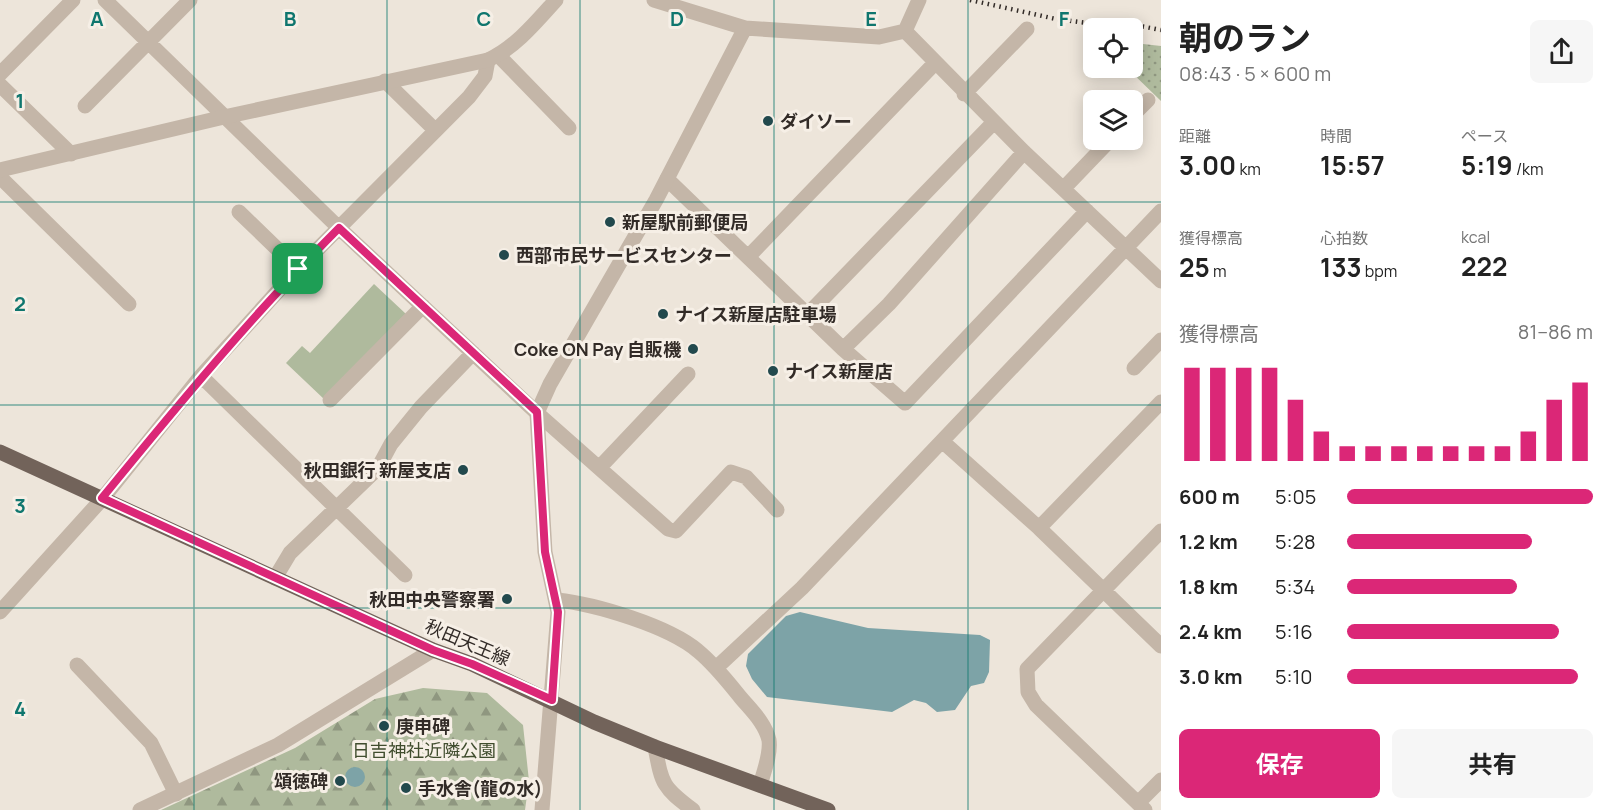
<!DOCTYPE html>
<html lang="ja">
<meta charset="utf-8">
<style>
:root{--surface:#fff;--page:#f6f6f6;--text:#222;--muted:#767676;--accent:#db2777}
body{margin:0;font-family:Manrope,"Noto Sans JP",sans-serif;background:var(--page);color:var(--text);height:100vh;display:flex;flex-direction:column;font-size:22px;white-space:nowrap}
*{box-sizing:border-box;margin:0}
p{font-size:20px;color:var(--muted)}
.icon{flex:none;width:33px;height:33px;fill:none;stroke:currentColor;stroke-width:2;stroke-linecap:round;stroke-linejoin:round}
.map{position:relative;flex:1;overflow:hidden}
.side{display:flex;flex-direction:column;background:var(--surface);width:450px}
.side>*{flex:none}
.tools{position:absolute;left:1083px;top:18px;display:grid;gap:12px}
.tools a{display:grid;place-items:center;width:60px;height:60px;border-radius:9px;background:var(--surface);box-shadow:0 3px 15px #0003;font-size:30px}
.pin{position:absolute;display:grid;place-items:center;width:51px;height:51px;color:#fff;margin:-26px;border-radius:12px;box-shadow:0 3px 9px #0006}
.round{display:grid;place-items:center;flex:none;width:63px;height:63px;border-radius:9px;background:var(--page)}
.overview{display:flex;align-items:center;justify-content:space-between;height:102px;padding:0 18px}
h1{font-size:33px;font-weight:700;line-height:45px}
.metrics{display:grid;grid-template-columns:repeat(3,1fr);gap:9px;height:102px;padding:6px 18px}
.metrics div{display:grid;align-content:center}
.metrics b{font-size:26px;font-weight:700}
.metrics small{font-size:16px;font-weight:400}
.metrics p{font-size:16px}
.chart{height:168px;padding:12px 18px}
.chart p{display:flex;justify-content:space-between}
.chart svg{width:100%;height:108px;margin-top:6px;stroke:var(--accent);stroke-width:6}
.action{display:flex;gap:12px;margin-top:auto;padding:12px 18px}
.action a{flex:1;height:69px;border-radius:9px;background:var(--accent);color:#fff;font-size:24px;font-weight:700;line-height:69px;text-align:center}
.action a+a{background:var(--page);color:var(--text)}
ul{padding:0 18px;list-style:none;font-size:20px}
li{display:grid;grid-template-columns:96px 72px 1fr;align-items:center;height:45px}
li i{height:15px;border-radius:8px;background:var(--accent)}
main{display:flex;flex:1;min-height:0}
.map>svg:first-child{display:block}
.grass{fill:url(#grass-dots)}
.forest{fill:url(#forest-firs)}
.green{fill:#afba9d}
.water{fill:#7da3a7}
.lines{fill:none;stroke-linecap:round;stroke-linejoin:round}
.minor{stroke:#c4b6a8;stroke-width:15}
.tertiary{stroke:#c4b6a8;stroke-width:15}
.primary{stroke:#72635a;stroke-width:15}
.rail{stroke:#322b27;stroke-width:4.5;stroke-dasharray:1.5 4.5;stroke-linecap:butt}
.route-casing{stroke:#fff;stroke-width:12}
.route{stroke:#db2777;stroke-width:8}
.grid{fill:none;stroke:#0f766e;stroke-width:1.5;stroke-opacity:0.55}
.poi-dot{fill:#22494d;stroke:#f6efe6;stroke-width:2}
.labels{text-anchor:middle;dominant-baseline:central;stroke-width:6;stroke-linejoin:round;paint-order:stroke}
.poi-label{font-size:18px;font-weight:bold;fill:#322b27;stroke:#f6efe6;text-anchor:start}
.street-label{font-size:18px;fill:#322b27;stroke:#f6efe6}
.park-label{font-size:18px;fill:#404d2e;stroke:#f6efe6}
.grid-label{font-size:20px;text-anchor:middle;font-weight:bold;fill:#0f766e;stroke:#f6efe6;stroke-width:6;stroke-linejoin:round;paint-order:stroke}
</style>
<main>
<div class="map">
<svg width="1161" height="810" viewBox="0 0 1161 810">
<defs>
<pattern id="grass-dots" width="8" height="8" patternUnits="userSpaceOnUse" patternTransform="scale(1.5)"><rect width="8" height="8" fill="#afba9d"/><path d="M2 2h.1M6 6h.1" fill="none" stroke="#8f9780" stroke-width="1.8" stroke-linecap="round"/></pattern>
<pattern id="forest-firs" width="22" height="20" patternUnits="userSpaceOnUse" patternTransform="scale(1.5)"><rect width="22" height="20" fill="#afba9d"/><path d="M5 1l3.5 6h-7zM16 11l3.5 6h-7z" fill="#8f9780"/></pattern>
</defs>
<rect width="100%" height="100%" fill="#ede5da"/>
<!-- grass -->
<path class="grass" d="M1143,44L1161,46V101L1127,68H1132L1133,52Z"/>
<!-- forest -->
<path class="forest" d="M423,688L487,693L523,725L529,781L525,810H161L295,748L375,699Z"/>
<!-- green -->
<path class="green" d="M374,284L406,314L325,400L286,363L302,346L310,353Z"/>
<!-- water -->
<path class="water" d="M800,612L868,628L980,635L990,640L989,672L984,683L971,686L955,710L937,712L926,703L914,700L892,712L767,697L752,679L746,666L748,654L786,616Z
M345 777a10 10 0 1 1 20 0a10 10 0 1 1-20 0Z"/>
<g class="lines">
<!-- minor -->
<path class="minor" d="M105,0L339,228L537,413L668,529L676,531L731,472L746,477L777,510
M905,31L1024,152L1161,281
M498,55L569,128
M0,74L73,0
M385,81L434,129
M0,85L71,154
M964,94L1027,29
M85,106L190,0
M1132,116L1148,100
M0,177L129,304
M667,179L843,349L905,403L1087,211
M1064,188L1110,140
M239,212L298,269
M749,256L935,63
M808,314L994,122
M843,349L889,304L1024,152
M1134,368L1161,340
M201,376L405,575
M330,400L423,306
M942,441L1039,528L1161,646
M600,467L688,374
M1039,528L1161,402
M275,578L290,553L378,468L391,444L421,407L473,353
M557,600C595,604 669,626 698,651C715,665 728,682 741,698C752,711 765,723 769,740C771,754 764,771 760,785
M0,612L103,498L201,376L298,269L469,97L485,76L488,60
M77,665L151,743L176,794
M716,668L802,588L1161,211
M655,747C662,784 662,787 693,810
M1138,803L1161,780
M1145,810L1036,705L1028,692L1027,669L1161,531"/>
<!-- tertiary -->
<path class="tertiary" d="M654,0L745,28L879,37L905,31L919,0
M0,170L224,117L488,60C515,48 537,21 556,0
M140,810L278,745L433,650
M542,810L558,612L545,552L537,413L550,384L656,200L745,28"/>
<!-- primary -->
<path class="primary" d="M0,452L433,650L472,664L594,722L655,747L828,810"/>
<!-- rail -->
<path class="rail" d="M970,0L1056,19L1127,28
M1119,22L1161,30"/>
</g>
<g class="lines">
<!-- route casing -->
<g class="route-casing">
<path id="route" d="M339,228L537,412L545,552L558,612L552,700L472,664L433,650L102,498C178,405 254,313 339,228Z"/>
</g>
<!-- route -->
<use href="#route" class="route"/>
</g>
<!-- grid -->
<path class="grid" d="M194,0V810M387,0V810M580,0V810M774,0V810M968,0V810M0,202H1161M0,405H1161M0,608H1161"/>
<!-- markers -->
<g class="poi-dot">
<circle cx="768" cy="121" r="6"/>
<circle cx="610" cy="222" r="6"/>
<circle cx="504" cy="255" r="6"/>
<circle cx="663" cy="314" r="6"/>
<circle cx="693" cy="349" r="6"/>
<circle cx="773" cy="371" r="6"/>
<circle cx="463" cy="470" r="6"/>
<circle cx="507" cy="599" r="6"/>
<circle cx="384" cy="726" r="6"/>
<circle cx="340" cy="781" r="6"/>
<circle cx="406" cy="788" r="6"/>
</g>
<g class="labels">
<!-- poi labels -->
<g class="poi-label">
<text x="780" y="121">ダイソー</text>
<text x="622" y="222">新屋駅前郵便局</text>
<text x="516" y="255">西部市民サービスセンター</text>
<text x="675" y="314">ナイス新屋店駐車場</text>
<text x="681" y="349" text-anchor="end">Coke ON Pay 自販機</text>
<text x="785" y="371">ナイス新屋店</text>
<text x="451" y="470" text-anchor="end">秋田銀行 新屋支店</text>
<text x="495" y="599" text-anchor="end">秋田中央警察署</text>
<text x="396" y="726">庚申碑</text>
<text x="328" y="781" text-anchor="end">頌徳碑</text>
<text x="418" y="788">手水舎(龍の水)</text>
</g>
<!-- street labels -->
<g class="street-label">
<text transform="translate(468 642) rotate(23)">秋田天王線</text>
</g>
<!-- park labels -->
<g class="park-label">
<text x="424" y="750">日吉神社近隣公園</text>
</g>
</g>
<g class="grid-label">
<text x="97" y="26">A</text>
<text x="290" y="26">B</text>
<text x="484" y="26">C</text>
<text x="677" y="26">D</text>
<text x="871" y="26">E</text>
<text x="1064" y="26">F</text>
<text x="20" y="108">1</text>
<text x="20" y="311">2</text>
<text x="20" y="513">3</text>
<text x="20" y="716">4</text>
</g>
</svg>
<div class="tools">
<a><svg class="icon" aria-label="locate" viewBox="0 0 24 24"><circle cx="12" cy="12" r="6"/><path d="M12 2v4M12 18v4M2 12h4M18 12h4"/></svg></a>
<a><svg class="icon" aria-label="layers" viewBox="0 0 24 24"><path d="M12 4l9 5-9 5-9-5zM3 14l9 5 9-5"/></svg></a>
</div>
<div class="pin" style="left:298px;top:269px;background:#1e9e55"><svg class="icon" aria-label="arrive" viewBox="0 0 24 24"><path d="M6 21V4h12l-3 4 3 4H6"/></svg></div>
</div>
<section class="side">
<div class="overview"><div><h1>朝のラン</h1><p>08:43 · 5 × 600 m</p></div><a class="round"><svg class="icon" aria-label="share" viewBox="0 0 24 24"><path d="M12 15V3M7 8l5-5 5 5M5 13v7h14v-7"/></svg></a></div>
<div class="metrics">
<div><p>距離</p><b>3.00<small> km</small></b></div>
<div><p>時間</p><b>15:57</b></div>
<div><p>ペース</p><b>5:19<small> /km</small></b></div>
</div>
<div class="metrics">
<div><p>獲得標高</p><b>25<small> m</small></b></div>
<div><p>心拍数</p><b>133<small> bpm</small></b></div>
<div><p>kcal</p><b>222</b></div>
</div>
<div class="chart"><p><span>獲得標高</span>81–86 m</p>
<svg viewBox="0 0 160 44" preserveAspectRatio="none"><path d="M5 44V6M15 44V6M25 44V6M35 44V6M45 44V19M55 44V32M65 44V38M75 44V38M85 44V38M95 44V38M105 44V38M115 44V38M125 44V38M135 44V32M145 44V19M155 44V12"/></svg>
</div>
<ul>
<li><b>600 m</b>5:05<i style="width:100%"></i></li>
<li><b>1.2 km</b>5:28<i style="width:75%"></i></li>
<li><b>1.8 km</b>5:34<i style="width:69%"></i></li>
<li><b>2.4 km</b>5:16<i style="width:86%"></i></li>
<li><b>3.0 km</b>5:10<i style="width:94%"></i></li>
</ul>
<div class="action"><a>保存</a><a>共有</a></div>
</section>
</main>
